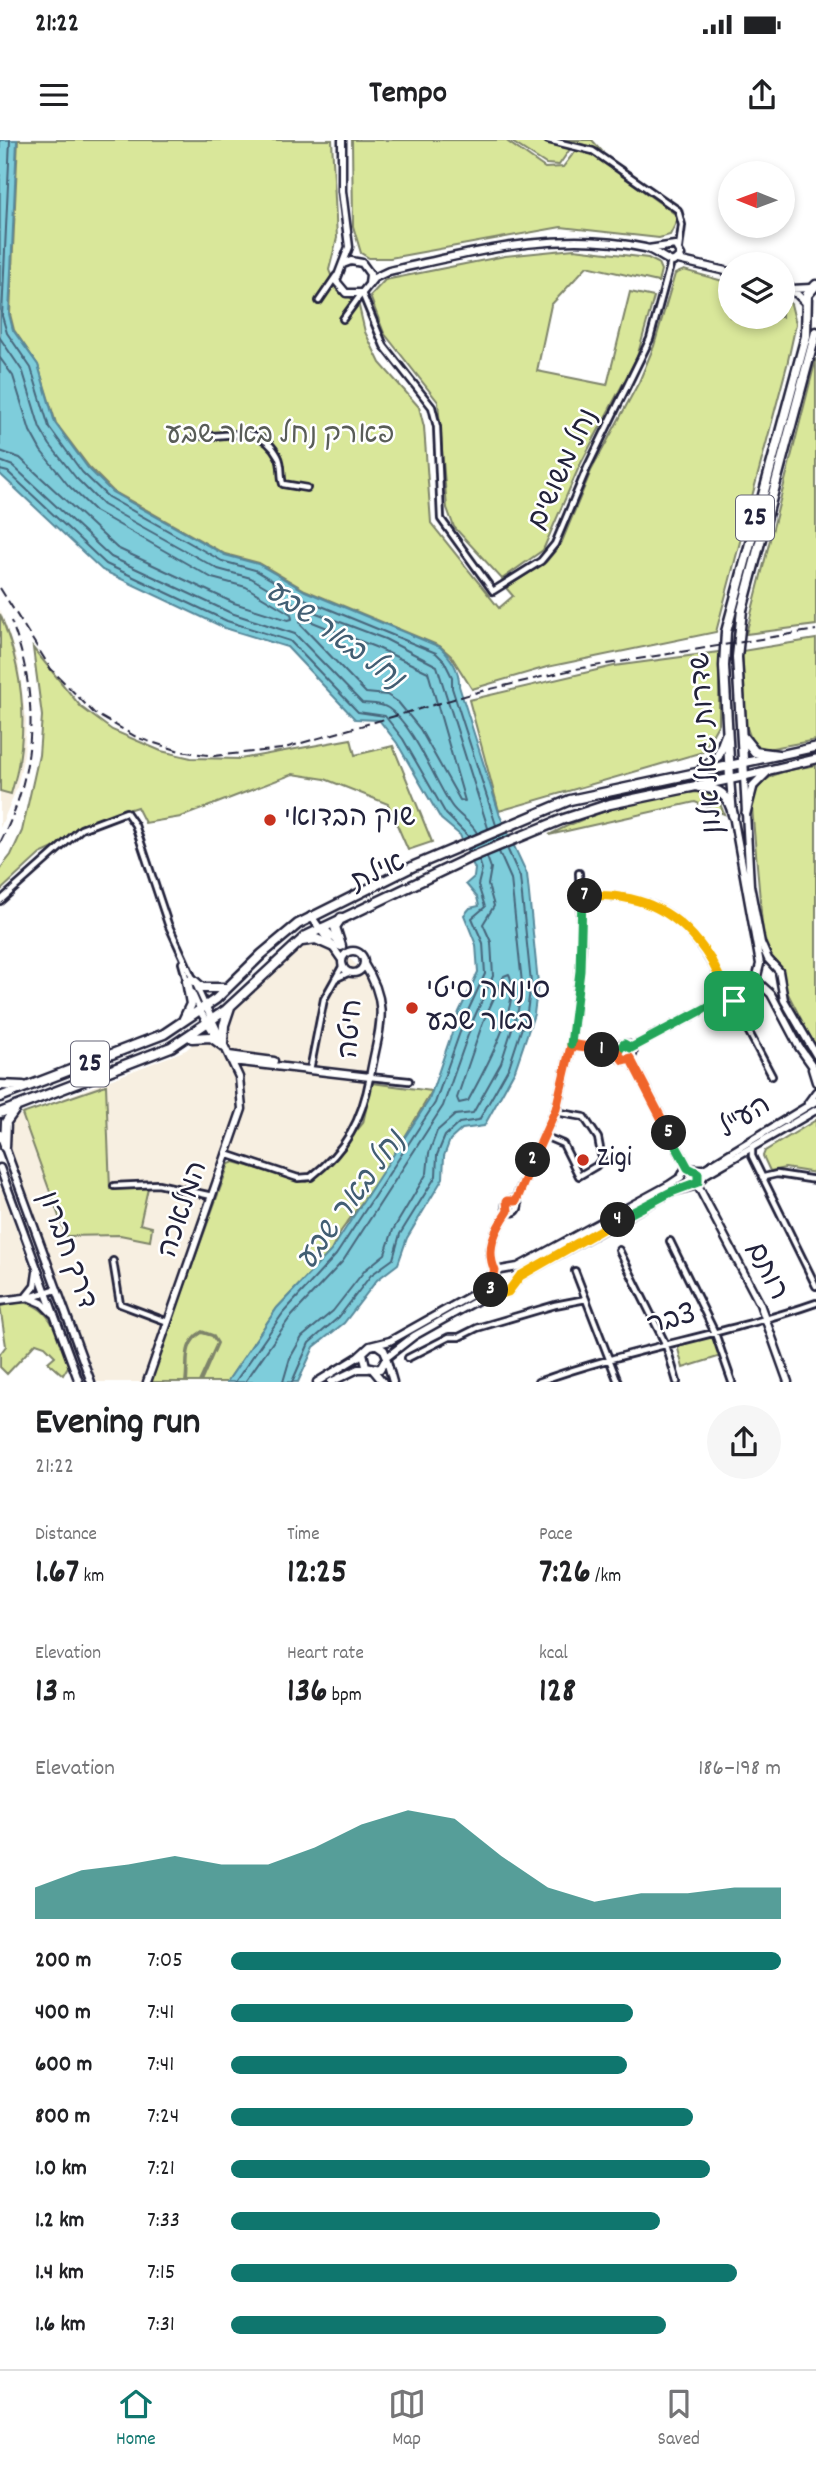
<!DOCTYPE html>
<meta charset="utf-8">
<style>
:root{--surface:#fff;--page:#f6f6f6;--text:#202124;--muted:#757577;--line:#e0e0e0;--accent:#0f766e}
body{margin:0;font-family:Dekko,"Playpen Sans Hebrew",sans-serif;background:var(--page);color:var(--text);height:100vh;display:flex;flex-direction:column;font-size:26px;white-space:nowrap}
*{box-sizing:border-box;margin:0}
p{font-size:23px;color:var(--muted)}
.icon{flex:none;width:38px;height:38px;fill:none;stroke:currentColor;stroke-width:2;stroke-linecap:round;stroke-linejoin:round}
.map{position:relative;height:1242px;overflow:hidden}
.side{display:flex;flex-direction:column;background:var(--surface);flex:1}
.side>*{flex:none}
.needle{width:46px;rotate:271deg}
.buttons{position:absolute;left:718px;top:21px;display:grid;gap:14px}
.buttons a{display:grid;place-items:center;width:77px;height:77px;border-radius:50%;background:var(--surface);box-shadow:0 4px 10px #0003;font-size:35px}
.pin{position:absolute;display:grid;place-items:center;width:60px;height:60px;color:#fff;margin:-30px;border-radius:14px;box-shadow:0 4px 10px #0006}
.km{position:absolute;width:35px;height:35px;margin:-18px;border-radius:50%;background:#222;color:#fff;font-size:19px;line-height:35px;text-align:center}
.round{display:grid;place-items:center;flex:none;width:74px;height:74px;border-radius:37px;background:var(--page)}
.headline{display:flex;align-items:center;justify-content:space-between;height:119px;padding:0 35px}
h1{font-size:38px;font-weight:800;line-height:52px}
.figures{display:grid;grid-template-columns:repeat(3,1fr);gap:10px;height:119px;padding:7px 35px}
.figures div{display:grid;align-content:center}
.figures b{font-size:35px;font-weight:800}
.figures small{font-size:19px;font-weight:400}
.figures p{font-size:19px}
.chart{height:196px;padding:14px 35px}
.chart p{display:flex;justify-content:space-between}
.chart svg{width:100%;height:126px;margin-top:7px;fill:var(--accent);opacity:.7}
ul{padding:0 35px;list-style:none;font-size:23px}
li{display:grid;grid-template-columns:112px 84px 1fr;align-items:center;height:52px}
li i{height:18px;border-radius:9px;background:var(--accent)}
.status{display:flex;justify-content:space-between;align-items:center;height:49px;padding:0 35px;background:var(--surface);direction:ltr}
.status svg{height:19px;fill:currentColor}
header{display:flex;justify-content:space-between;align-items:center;height:91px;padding:0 35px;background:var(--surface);font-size:32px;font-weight:800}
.dock{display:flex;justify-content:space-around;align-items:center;height:98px;border-top:2px solid var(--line);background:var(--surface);font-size:19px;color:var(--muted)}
.dock a{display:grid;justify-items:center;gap:4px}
.dock .current{color:var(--accent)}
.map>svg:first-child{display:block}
.built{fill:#f7efe1}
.green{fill:#d9e79a;stroke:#7e846a;stroke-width:2}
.water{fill:#7ecddb;stroke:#59899b;stroke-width:2}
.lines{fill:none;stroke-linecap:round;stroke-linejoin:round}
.shore{stroke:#47667b;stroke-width:2}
.street-casing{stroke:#22223b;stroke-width:10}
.secondary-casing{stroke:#22223b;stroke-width:11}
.primary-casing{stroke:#22223b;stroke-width:12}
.highway-casing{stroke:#22223b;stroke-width:13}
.street{stroke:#fff;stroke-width:4.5}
.secondary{stroke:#fff;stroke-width:6}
.primary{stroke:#fff;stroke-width:7}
.highway{stroke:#fff;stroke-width:8}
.rail{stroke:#22223b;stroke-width:2;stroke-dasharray:10 5;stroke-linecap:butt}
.split-1-casing{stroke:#fff;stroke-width:14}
.split-2-casing{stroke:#fff;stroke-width:14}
.split-3-casing{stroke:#fff;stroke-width:14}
.split-4-casing{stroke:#fff;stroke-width:14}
.split-5-casing{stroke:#fff;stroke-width:14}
.split-6-casing{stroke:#fff;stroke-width:14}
.split-7-casing{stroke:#fff;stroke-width:14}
.split-8-casing{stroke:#fff;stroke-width:14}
.split-9-casing{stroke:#fff;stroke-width:14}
.split-1{stroke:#22a559;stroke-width:9}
.split-2{stroke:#f0652b;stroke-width:9}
.split-3{stroke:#f0652b;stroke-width:9}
.split-4{stroke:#f5b400;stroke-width:9}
.split-5{stroke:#22a559;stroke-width:9}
.split-6{stroke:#f0652b;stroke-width:9}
.split-7{stroke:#22a559;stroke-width:9}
.split-8{stroke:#f5b400;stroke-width:9}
.split-9{stroke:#f5b400;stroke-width:9}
.poi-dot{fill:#c8321e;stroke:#fff;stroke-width:2.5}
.labels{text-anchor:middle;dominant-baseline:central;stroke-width:5;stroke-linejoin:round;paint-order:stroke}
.shield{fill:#fff;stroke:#646476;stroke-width:2}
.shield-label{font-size:26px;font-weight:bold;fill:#22223b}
.park-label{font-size:28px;fill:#595d58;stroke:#fff}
.street-label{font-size:28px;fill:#22223b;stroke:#fff}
.poi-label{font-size:28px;fill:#22223b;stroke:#fff;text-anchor:start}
.water-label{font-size:30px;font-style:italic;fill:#425e73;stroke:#fff}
</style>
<div class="status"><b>21:22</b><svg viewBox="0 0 49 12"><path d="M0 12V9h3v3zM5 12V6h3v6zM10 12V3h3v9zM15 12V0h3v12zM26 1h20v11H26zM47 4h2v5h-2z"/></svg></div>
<header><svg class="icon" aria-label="menu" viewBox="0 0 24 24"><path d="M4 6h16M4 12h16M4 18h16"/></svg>Tempo<svg class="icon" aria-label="share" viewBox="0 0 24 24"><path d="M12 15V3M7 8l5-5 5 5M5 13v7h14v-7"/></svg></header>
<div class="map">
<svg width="816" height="1242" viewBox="0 0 816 1242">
<rect width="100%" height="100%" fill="#fff"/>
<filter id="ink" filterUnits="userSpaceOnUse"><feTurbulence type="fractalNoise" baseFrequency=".0143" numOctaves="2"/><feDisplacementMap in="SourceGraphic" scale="14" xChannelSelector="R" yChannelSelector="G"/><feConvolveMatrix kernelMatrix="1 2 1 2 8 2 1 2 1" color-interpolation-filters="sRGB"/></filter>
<g filter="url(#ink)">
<!-- built -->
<path class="built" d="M0,469L18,521L26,580L24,614L17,648L0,688Z
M317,803L346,815L367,835L380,862L359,977L348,999L310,1039L299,1040L228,1018L151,1242H97L7,1000L13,978L186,910L301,806Z
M0,1045L34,1137L33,1146L24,1153L0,1157Z"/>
<!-- green -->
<path class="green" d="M18,0H332L337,98L329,130L337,150L358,162L365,192L380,223L419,267L424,287L431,383L499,468L513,456L506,448L546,422L561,404L591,331L639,242L654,206L675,134L684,130L730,143V177H782V158L791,164L796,184L787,225L716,492L547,527L472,549L451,516L440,506L305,450L259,423L225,414L113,351L89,327L56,283L38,225L14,190L10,174Z
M352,0H505L545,28L563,27L576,10L592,14L679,77L670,95L659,98L561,87L390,118H369L361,113L353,86Z
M509,0H592L601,10L575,2L559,25L546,24Z
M574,109L648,118L658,123L661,130L658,142L587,126L551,165L537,231L607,245L630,152L654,157L637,217L579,327L543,410L502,439L454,387L447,368L438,262L384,193L370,156L385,140L505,116Z
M816,219V485L746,494Z
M0,474C24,532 30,594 11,654L0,651Z
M816,499V600L767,609L753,604L746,585L742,511Z
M33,508L81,567L112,590L161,611L191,618L240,619L351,599L355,615L393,606L432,702L408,710L388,664L325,639L293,634L181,677L145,683L137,667L81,685L60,705L40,714L0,751V729L11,715L22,691L39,615L42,576Z
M719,512V583L703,612L499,671L469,560L614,526Z
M816,625V908L784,846L781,828L764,807L752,667C755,632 787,631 816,625Z
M709,652L717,656L724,674L695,662L549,695C592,672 660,651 709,652Z
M372,943L432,951L386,1029L341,1091L331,1111L277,1168L227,1242H201L218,1203L213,1195L202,1191C181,1203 188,1222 185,1242H150L229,1024L234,1022L306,1042L326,1028L363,983Z
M106,945L110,1049L148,1048L140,1084L152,1087L150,1101L120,1095L66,1096L22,974Z
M816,980V1033L785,1028L770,1031L763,1016L765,1011Z
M22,1162C53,1166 59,1200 69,1225L63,1235L48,1222L55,1216L45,1206L36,1203L7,1234L0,1227V1214L6,1206L0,1166Z
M202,1193L212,1196L217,1203L199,1242H187C189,1223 183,1204 202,1193Z
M713,1196L721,1216L683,1228L677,1205Z"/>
<!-- water -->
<path class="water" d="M0,0H17L9,174L13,190L38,225L55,283L88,328L112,352L225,415L258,424L305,451L440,507C451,518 460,530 459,546L500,676L527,734L538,843L534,874L515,930L484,986L462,989L450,1000L444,1016L443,1038L407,1098L398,1124L377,1140L344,1183L314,1207L298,1242H227L277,1168L331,1111L429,960L459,872L478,832L476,805L464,775L470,768L479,766L477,757L466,744L474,737L475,729L460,695L441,679L397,603L379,580L355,579L287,507L225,488L102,430L0,334Z"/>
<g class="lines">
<!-- shore -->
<path class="shore" d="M10,0L2,176L7,193L31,228L49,287L82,332L108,357L222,421L255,430L302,458L436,513L444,521L452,537V548L496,685
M0,198L23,232L40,288L50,305L76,338L103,365L218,429L251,438L298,466L385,499L437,526L488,688
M0,218L13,236L30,291L41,311L68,345L95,371L212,438L246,447L291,474L292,479L288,480L234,463L117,408L20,318L0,311
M0,321L13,326L111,417L231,473L295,494L362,563C370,564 381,563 388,568C413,584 434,639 451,665C458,676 471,681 477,693
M0,330L8,332L106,424L227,481L290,501L358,572L385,576L403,599L446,674L469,697
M305,479L380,509L428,532L465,661L460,660L420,589L398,562L387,555L366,553L301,485L300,481Z
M509,834C523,863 482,935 468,961L459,963L457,958L483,882L504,836Z
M235,1242L283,1173L336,1115L435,963L466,875L485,834L483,803L472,778L485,767L478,745L482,729L479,720
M245,1242L289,1179L343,1121L443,966L474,878L493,836L491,802L483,784L494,766L488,745L491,728L487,717
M283,1242L290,1218L302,1197L333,1171L365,1130L385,1114L393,1090L427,1033L429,1013L437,991L455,975L473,973L501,923L518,870L522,843L511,739L499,712
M292,1242L309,1203L339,1177L371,1135L393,1119L400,1094L436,1036L437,1015L445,996L459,983L479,980L509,927L527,872L531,843L520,737L507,708"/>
<!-- street casing -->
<g class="street-casing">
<path id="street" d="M548,0L593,11L678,70L682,85L679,108
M362,153L384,206L432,267L437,287L441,379L493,451L541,421L555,404L587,328L650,199L671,122
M319,161L336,136
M343,179L362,153
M196,295C225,301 258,279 278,316C283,325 280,335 283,344L307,348
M582,757C659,750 692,782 725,848
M0,761L81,689L126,672L135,685L168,784L205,865
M182,823L187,841
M335,839L350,832
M192,852L200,870
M733,862L772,936
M571,906L582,807L579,733
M310,930L324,859L343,825
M544,996L563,1004L579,1036L596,1026L602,1019L598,998L584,977L555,972
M752,1006V1016L816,1146
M226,1014L298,1038L311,1037C346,1010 362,980 370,937L409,941
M764,1037L777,1034L816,1040
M114,1046L158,1044L212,1056
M670,1101L715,1193L732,1242
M619,1110L666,1205L677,1242
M113,1121L120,1164L168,1182
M575,1131L618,1242
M408,1218L449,1197H459L477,1188L555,1165L586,1159
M538,1242C628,1209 725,1195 816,1163"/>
</g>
<!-- secondary casing -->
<g class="secondary-casing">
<path id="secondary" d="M342,0V51L349,107L336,141L346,153H362L374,138L389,131C475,112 557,89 645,108C656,111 663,119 673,122L681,115L675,105L648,109
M678,120L730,132
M343,124L351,121L362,123L370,134L369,144
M782,147L797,154L806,163
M791,149L811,148
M744,636L750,745L761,803L768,819L779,831L784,860L816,915
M730,638L733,675L760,824L756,840L771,854L799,907L816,931
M311,776L342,820
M323,787L340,804
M342 822a11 11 0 1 1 22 0a11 11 0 1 1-22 0Z
M721 855a8 8 0 1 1 16 0a8 8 0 1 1-16 0Z
M737,851L757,841
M200,871L219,901
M617 912a8 8 0 1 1 16 0a8 8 0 1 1-16 0Z
M631,908L723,859
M229,915L274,921
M630,918L688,1028
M232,921L370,937C378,890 392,867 364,824
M812,929L816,942
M808,963L816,952
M0,994L91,1242
M0,1028L79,1242
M697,1044L760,1164L788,1242
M506 1066a6 6 0 1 1 12 0a6 6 0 1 1-12 0Z
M515,1061L556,969L571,906L617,912
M495,1131C485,1109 495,1090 508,1071
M27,1156L35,1146L37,1132
M30,1158L42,1163L52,1173
M0,1161L32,1157L57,1149
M363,1213L366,1226L380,1229L387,1217L384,1210L377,1205
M387,1217L414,1196L487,1155L508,1152L520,1136L671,1052L694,1046L706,1034L816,970
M387,1221L393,1242
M373,1230L383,1242
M147,1242L242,969L239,937L206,867
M317,1242L358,1217L370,1206L390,1201L479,1151L495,1131L518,1127L669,1045L681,1037L685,1029H704L816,961
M331,1242L358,1229H368"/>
</g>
<!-- primary casing -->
<g class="primary-casing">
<path id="primary" d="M743,623L816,607
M744,636L816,619
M746,673L753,646L767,632"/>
</g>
<!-- highway casing -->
<g class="highway-casing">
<path id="highway" d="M743,597L755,612L778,615
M702,629L718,616L726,595
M730,638L724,526L726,492L806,196L807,155L816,145
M699,647C719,648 729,655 733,675
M341,778L335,787L341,806
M302,801L316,799L334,807
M192,839L202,848H226
M183,881L191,864L187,841
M192,898L211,897L222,905
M223,903L224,885L230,867
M0,945L23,946
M0,957L164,894L216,859L262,814L298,784L414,726L570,660L743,623
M0,973L171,907L226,870L306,796L469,718L561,680L610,664L744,636L737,517L742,470L816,192
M5,1007L6,982L16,968"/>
</g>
<!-- street -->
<use href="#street" class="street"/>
<!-- secondary -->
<use href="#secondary" class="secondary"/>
<!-- primary -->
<use href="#primary" class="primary"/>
<!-- highway -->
<use href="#highway" class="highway"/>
<!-- rail -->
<path class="rail" d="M0,448L51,529L94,573L138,598L180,611L214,616L281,609L478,552L576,529L816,490
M0,703C37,633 40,555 11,481"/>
</g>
</g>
<g class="lines" filter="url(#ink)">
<!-- split-1 casing -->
<g class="split-1-casing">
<path id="split-1" d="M602,910L617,912L624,904L631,908L723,859L734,861"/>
</g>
<!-- split-2 casing -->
<g class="split-2-casing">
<path id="split-2" d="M533,1020L556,969L571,906L602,910"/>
</g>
<!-- split-3 casing -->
<g class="split-3-casing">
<path id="split-3" d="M491,1150L489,1141L495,1131C485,1109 495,1090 508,1071L507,1061H516L533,1020"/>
</g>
<!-- split-4 casing -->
<g class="split-4-casing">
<path id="split-4" d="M491,1150L501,1154L508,1152L520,1136L618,1080"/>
</g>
<!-- split-5 casing -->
<g class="split-5-casing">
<path id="split-5" d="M618,1080L671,1052L698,1042V1033L688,1028L669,993"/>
</g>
<!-- split-6 casing -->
<g class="split-6-casing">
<path id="split-6" d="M571,904L617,912L623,920L630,918L669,993"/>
</g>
<!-- split-7 casing -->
<g class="split-7-casing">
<path id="split-7" d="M571,904L580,831L582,757L585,756"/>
</g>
<!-- split-8 casing -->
<g class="split-8-casing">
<path id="split-8" d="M585,756C641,752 681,772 711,820"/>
</g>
<!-- split-9 casing -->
<g class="split-9-casing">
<path id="split-9" d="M711,820L725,848L736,850L734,861"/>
</g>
<!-- split-1 -->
<use href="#split-1" class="split-1"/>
<!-- split-2 -->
<use href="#split-2" class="split-2"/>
<!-- split-3 -->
<use href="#split-3" class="split-3"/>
<!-- split-4 -->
<use href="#split-4" class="split-4"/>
<!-- split-5 -->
<use href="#split-5" class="split-5"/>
<!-- split-6 -->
<use href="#split-6" class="split-6"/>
<!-- split-7 -->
<use href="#split-7" class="split-7"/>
<!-- split-8 -->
<use href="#split-8" class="split-8"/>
<!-- split-9 -->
<use href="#split-9" class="split-9"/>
</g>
<!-- markers -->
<g class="poi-dot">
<circle cx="270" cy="680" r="7"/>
<circle cx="412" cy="868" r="7"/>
<circle cx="583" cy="1020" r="7"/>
</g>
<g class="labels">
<!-- shield labels -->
<g class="shield">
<rect x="736" y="355.5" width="38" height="45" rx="5"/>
<rect x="71" y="901.5" width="38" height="45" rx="5"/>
</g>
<g class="shield-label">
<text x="755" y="378">25</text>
<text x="90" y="924">25</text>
</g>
<!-- park labels -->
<g class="park-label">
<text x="280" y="297">פארק נחל באר שבע</text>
</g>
<!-- street labels -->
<g class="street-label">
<text transform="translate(565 330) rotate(-65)">נחל משושים</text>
<text transform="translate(709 603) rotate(-94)">שדרות יגאל אלון</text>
<text transform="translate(379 734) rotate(-25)">אילת</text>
<text transform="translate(353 889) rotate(-85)">חיטה</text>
<text transform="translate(746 979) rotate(-32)">הע"ל</text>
<text transform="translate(185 1070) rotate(-71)">המלאכה</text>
<text transform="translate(65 1111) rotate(70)">דרך חברון</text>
<text transform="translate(765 1132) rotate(64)">רותם</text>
<text transform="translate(672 1182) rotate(-15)">צבר</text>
</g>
<!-- poi labels -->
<g class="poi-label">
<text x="284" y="680">שוק הבדואי</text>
<text x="426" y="852">סינמה סיטי<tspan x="426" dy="32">באר שבע</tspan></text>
<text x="597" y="1020">Zigi</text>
</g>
<!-- water labels -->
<g class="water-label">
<text transform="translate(333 497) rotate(36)">נחל באר שבע</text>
<text transform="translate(353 1062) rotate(-54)">נחל באר שבע</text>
</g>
</g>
</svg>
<div class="buttons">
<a><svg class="needle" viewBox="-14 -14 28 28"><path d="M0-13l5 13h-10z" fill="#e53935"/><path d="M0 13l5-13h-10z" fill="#757577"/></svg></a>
<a><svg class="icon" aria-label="layers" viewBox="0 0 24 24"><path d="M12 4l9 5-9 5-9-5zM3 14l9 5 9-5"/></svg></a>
</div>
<div class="pin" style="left:734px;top:861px;background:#1e9e55"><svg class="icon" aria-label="arrive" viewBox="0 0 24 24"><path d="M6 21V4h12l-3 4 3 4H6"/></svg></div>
<b class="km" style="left:602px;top:910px">1</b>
<b class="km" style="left:533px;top:1020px">2</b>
<b class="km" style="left:491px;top:1150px">3</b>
<b class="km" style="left:618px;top:1080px">4</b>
<b class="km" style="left:669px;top:993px">5</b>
<b class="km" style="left:585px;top:756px">7</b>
</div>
<section class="side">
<div class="headline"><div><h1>Evening run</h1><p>21:22</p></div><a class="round"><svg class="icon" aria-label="share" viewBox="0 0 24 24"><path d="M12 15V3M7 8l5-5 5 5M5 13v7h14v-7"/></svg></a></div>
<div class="figures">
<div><p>Distance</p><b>1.67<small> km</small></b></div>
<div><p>Time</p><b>12:25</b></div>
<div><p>Pace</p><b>7:26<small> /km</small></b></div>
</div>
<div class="figures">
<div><p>Elevation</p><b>13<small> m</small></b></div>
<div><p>Heart rate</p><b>136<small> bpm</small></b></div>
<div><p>kcal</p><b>128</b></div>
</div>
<div class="chart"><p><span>Elevation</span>186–198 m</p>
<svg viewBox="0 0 160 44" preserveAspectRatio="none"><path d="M0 44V33L10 27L20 25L30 22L40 25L50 25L60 19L70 11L80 6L90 9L100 22L110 33L120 38L130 35L140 35L150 33L160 33V44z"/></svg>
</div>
<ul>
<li><b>200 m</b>7:05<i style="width:100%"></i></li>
<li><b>400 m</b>7:41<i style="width:73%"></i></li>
<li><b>600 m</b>7:41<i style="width:72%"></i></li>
<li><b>800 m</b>7:24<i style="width:84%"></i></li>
<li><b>1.0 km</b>7:21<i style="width:87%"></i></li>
<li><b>1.2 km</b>7:33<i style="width:78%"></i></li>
<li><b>1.4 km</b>7:15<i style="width:92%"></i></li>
<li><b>1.6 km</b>7:31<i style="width:79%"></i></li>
</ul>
</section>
<nav class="dock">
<a class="current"><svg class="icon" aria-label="home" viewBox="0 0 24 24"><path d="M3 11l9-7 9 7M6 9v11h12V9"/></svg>Home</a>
<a><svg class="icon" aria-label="map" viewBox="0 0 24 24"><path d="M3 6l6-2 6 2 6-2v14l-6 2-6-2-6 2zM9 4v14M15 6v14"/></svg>Map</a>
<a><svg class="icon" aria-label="saved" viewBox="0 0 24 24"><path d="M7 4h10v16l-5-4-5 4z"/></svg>Saved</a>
</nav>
